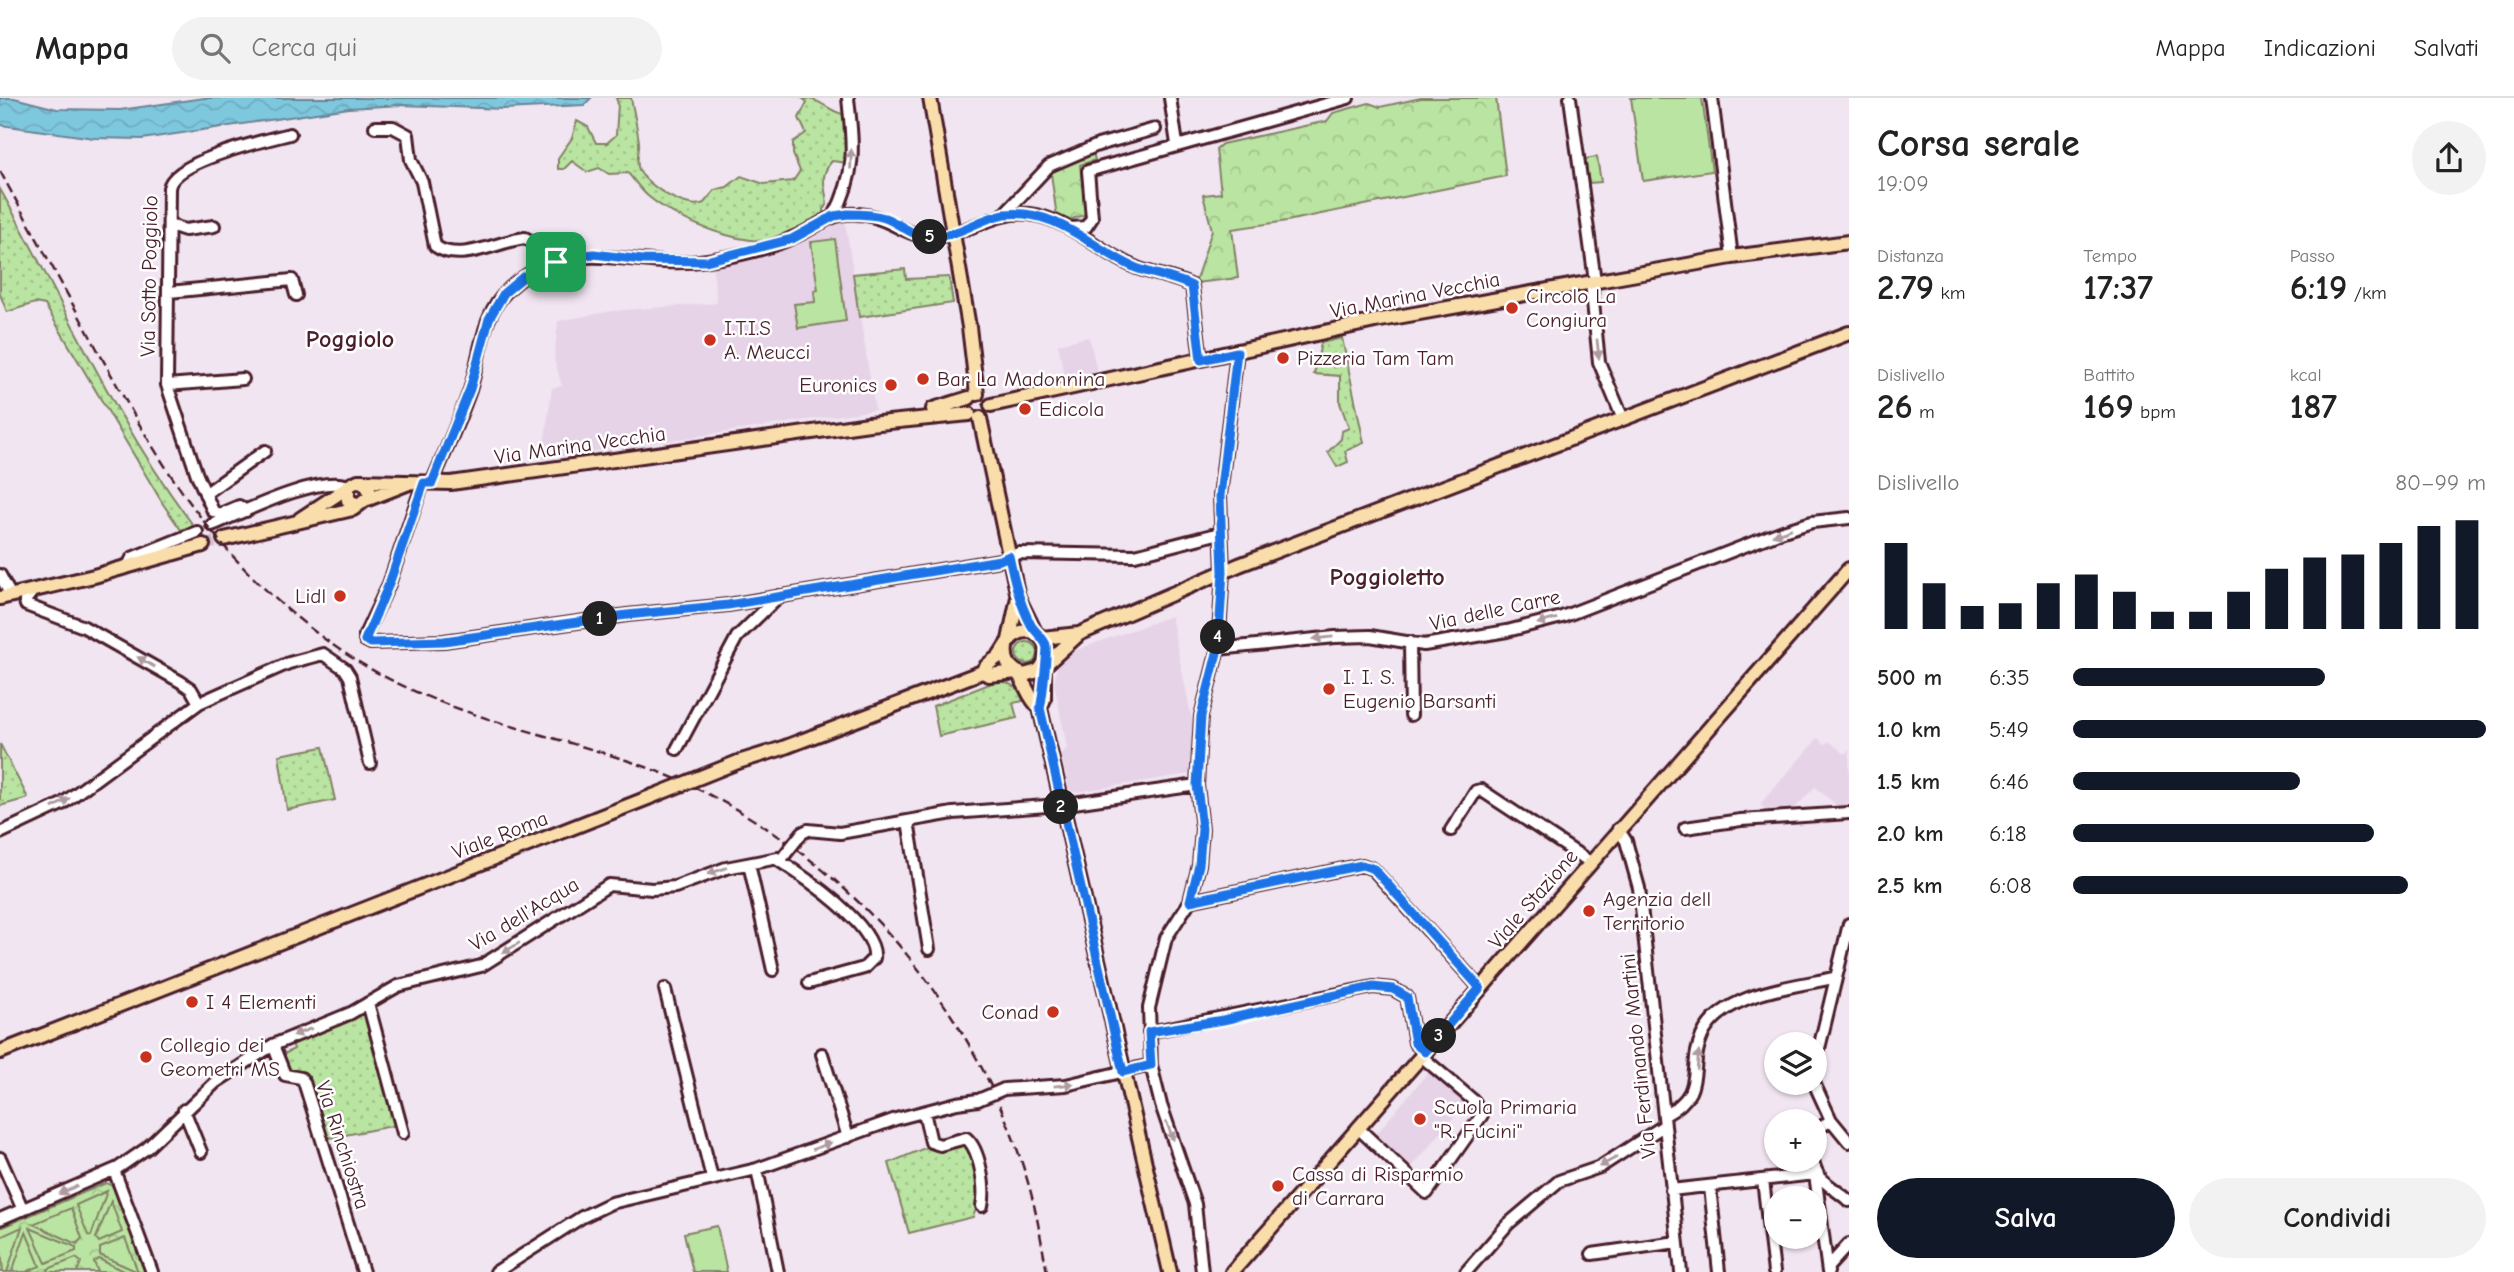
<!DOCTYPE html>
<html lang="it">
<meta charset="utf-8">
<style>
:root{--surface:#fff;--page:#f2f2f2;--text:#222;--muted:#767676;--line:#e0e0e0;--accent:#111827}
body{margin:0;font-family:"Comic Neue",sans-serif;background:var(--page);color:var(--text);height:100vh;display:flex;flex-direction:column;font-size:26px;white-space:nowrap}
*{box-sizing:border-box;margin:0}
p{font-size:23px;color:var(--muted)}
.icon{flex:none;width:38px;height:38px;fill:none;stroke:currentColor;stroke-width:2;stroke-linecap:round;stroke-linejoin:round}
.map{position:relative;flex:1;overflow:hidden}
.drawer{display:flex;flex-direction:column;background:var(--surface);width:665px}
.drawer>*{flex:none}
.tools{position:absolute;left:1764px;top:934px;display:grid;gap:14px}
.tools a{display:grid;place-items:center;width:63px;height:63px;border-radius:50%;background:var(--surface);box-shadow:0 2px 5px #0004;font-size:35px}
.pin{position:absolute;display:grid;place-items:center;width:60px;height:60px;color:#fff;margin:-30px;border-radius:14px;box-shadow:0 4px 10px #0006}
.km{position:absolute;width:35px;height:35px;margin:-18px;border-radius:50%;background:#222;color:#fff;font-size:19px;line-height:35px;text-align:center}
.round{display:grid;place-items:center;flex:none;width:74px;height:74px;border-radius:37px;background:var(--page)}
.overview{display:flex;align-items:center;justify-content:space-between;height:119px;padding:0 28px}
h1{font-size:38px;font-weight:700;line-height:52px}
.figures{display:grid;grid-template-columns:repeat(3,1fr);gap:10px;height:119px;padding:7px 28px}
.figures div{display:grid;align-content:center}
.figures b{font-size:35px;font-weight:700}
.figures small{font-size:19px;font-weight:400}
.figures p{font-size:19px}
.chart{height:196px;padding:14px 28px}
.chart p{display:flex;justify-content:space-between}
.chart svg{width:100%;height:126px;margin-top:7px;stroke:var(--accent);stroke-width:6}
.primary-button{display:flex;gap:14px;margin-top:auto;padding:14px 28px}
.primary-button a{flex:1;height:80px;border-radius:42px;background:var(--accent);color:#fff;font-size:28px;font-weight:700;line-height:80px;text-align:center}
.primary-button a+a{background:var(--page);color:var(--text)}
ul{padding:0 28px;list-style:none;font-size:23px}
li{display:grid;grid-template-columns:112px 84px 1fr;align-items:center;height:52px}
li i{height:18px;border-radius:9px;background:var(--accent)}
header{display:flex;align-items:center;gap:42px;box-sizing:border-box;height:98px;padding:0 35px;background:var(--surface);border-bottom:2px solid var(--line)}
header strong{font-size:33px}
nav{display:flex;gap:38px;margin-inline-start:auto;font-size:24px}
.search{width:490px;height:63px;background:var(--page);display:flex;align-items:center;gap:18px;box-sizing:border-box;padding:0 24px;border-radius:38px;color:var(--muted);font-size:26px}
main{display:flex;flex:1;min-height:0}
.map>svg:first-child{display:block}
.built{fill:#e7d3e7}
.grass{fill:url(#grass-dots);stroke:#828266;stroke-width:2}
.park{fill:url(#park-crowns);stroke:#828266;stroke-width:2}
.garden{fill:#bae4a1;stroke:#828266;stroke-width:2}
.water{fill:url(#water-waves);stroke:#698496;stroke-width:2}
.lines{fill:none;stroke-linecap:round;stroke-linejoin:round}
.major-tunnel{stroke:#d0bdc9;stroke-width:12;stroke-dasharray:12 6;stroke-linecap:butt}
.minor-casing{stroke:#4a1f2b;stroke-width:16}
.major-casing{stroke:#4a1f2b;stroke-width:18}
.minor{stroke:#fff;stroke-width:10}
.major{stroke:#f9deab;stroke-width:12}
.rail{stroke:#4a1f2b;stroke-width:2.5;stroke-dasharray:10 5;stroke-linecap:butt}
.minor-bridge-casing{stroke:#4a1f2b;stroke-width:16;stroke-linecap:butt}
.major-bridge-casing{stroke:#4a1f2b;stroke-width:18;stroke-linecap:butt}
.minor-bridge{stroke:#fff;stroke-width:10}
.major-bridge{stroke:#f9deab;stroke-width:12}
.oneway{fill:#ae9aa0}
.route-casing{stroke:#fff;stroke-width:14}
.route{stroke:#1a73e8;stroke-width:9}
.poi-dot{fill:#c8321e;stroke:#fff;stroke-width:2.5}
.labels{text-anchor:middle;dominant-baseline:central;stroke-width:5;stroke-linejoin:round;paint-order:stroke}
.street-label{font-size:21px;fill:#4a1f2b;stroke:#fff}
.poi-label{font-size:21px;fill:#4a1f2b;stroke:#fff;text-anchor:start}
.quarter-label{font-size:24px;font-weight:bold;fill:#4a1f2b;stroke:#fff}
</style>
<header>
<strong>Mappa</strong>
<div class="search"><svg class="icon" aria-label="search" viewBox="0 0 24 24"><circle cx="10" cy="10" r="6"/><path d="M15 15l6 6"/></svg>Cerca qui</div>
<nav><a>Mappa</a><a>Indicazioni</a><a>Salvati</a></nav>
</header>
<main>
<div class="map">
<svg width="1849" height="1174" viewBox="0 0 1849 1174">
<defs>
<pattern id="grass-dots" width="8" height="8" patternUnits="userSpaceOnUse" patternTransform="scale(1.75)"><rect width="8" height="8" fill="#bae4a1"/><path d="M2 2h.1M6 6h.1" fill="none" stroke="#a1c38b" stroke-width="1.8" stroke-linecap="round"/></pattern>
<pattern id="park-crowns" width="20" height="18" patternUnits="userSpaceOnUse" patternTransform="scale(1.75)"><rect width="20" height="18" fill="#bae4a1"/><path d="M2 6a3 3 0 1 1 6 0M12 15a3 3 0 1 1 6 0" fill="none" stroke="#a1c38b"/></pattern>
<pattern id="water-waves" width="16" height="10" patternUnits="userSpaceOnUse" patternTransform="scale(1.75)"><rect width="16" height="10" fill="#7ec8de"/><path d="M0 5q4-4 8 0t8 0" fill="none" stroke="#6eabbf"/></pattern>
</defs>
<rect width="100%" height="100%" fill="#f1e5f1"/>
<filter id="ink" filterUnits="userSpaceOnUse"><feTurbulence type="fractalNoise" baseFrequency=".0143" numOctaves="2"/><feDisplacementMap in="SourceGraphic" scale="14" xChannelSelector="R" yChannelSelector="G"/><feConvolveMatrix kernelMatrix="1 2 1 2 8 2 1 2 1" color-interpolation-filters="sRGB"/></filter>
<g filter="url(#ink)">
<!-- built -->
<path class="built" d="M844,117L875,312L542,361L552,290L562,288L554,261L558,223L612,213L717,205L712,165Z
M1089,239L1097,273L1065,280L1058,246Z
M1171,518L1193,627L1189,676L1070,695L1061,657L1067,650L1054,584L1058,565L1068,555Z
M1818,640L1824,646L1829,643L1845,656L1849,652V704L1842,712L1815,689L1789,716L1774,718L1760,706Z
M1430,972L1468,1002L1408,1074L1373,1040Z"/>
<!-- grass -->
<path class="grass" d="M616,0H631C634,15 637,29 639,44C640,53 635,63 639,72C646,87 686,113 704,105L715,92L727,89L741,78L764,86L793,83L800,73L793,56V44L806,35L799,20L807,4L802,0C821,0 828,14 846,17L849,65L832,63C818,79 826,89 827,107L823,111L827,118C813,125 799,136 784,140C746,152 679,123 649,99C640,92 635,83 628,75L609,76L599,70L587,74L572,63L564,71H558V60L572,40L577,23L588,29L596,45H607L616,37L618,6Z
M0,91C63,203 115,324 193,427L181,432L163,406L45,207L35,205L7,214L0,196Z
M905,171L906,181L949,179L953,205L859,219L853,176Z
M1342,240L1364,345L1345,353L1348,364L1337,369L1328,354L1341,341L1342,333L1349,330L1340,305V278L1314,276L1321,245Z
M1016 555a11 11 0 1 1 22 0a11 11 0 1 1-22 0Z
M1002,581L1019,592L1023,603L1013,605L1017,620L939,638L933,608Z
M0,646L28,700L0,708Z
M323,649L335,702L287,712L279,657Z
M366,914L397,1027L324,1041L303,976L290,978L280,958L294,951L292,945Z
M963,1043L970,1048L980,1101L973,1119L909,1135L889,1065L927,1049L935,1053Z"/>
<!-- park -->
<path class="park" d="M1421,0H1496L1506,78L1287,123L1232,131L1238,180L1195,185L1212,132L1203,97L1221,95L1216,51L1222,46L1327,23L1333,15L1369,5L1380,9Z
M1092,50L1095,62L1080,67L1086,116L1067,123L1057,120L1050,68Z
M106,1085L113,1088L145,1174H0V1130Z"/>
<!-- garden -->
<path class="garden" d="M1631,0H1702L1712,73L1643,83Z
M1597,59L1601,84L1589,85L1585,61Z
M835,141L846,223L798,230L794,206L815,204L814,193L818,192L811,144Z
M107,1093L91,1138L88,1137L76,1107Z
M111,1103L122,1134L99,1144L96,1140Z
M71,1110L82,1140L77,1146L33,1126Z
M717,1128L727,1174H693L684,1135Z
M22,1129L7,1174H3L0,1139Z
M30,1130L76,1149V1153L46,1165Z
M26,1134L40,1168L26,1174H12Z
M125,1140L138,1174L100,1157V1150Z
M76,1160L81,1164L77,1174H49L48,1171Z
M99,1161L125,1174H98L94,1164Z"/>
<!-- water -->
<path class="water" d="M0,0H14L57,11L120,12L204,0H591L584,7L504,11L402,7L349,10L142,41L94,40L0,27Z"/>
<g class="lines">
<!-- major-tunnel -->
<path class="major-tunnel" d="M203,447L224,441"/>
<!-- minor casing -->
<g class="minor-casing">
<path id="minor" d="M1170,0L1177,46
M1570,0L1595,183
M1712,0L1732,159
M375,29H393L408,37L411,62L422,84L435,148C460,166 498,143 525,140L544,150L556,164
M1003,117L1049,68L1098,47L1155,31
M834,118C857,73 853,48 848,0
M170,127L185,132L214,128
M1071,130L1086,129L1092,120L1088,73L1348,0
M1591,184L1599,264L1623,321
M169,194L292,182L296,197
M167,287L243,281
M423,385L389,486L365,537V542L371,545L444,543L627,517L728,507L1000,462L1019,455L1135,457L1220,435
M432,385C445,354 459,323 470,292C481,257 481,216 510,190C572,133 637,174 708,162C735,158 769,151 794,139C812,132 828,117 847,116C886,113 902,139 932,139C966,138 994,112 1029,116C1070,121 1100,155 1137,170C1156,177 1174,179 1192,188L1201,262
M205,396L265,353
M246,413L239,408L220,416L213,413L197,377L167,287L169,90C173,63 266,42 290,36
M212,427C241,415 319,376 348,388
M128,468L132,460L197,434
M0,477L11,498
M32,494L25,503L26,507L84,529L181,584L191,591L199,605
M1410,544L1411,617
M1218,551L1335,539L1370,538L1424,547L1507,533L1562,519L1783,433L1812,424L1849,420
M677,651L737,539L779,498
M908,723L929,851
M1685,730L1741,722L1849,715
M1618,731L1626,743L1639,790L1681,1174
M808,732L840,735L953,715L1060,707L1197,687
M1451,732L1476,693L1481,692L1590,764
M0,735L62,706L199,605L289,565L323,556L345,571L350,579L370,665
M778,762C803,778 878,828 874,860L864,870L809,885
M749,766L773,872
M1190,803L1362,767L1373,771L1480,890
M665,891L712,1080
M368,905L403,1035
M1149,934L1373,889L1393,891L1407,899L1415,945L1425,954
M273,947L285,977L301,980L304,984L363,1174
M822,956L848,1039
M1815,967L1849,826
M1814,985L1831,1022L1849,1044
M1004,991L1066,987L1151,967
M184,1012L201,1054
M924,1014L931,1044L940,1047L966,1040C980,1051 986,1091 982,1108
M1665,1017C1708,994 1687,970 1702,938C1722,894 1794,889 1833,880
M1358,1030L1427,1095L1482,1017L1474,1003L1421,958
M1815,1033L1831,1022
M0,1060L23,1112
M1813,1062C1817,1085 1833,1088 1849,1103
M757,1071L778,1174
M114,1072L152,1174
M1763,1082L1774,1174
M1710,1089L1719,1174
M1671,1092L1815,1076L1828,1174
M0,1121L118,1070L147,1050L216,984L273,947L351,915L398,888L481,868L609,787L652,791L675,789L726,770L783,759
M1592,1156L1677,1144
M1828,1169L1849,1146
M496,1174L582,1119L611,1105L757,1071L896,1021L957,1005L978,1002
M1202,1174L1195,1106L1161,1007L1151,967L1149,910L1166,840L1190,803L1199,767L1202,731L1197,687L1201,618L1218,551L1223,474L1220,398L1237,254
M1466,1174L1508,1126L1559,1083L1600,1069L1665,1027"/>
</g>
<!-- major casing -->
<g class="major-casing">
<path id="major" d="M930,0L969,229L977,296
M991,307L1375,223L1732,159L1849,144
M933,311L969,300
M980,320L1018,499L1036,536
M368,401L409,385
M358,407L348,402V388L358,383L451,385L869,326L969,316
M300,421L347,390
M224,441L353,411L370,398L369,391L362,383
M0,500L94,478L203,447
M1042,540L1079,536L1239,467L1849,235
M1009,542L1018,499
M982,574C986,566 992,564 998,559C1004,552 1007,542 1015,537C1038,522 1059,553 1038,573L1024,577C1010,572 1004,563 1006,549
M1040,610L1044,601V568L1079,536
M738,664L780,651L982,574L989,577L1017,574C1026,586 1029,601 1040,610L1170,1174
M0,954L653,698
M1232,1174L1849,471"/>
</g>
<!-- minor -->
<use href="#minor" class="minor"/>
<!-- major -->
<use href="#major" class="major"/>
<!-- rail -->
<path class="rail" d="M0,73C32,132 64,190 96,249C159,364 209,452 314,533C417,613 514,625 632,664C826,730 977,898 1031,1095C1038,1121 1042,1148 1047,1174"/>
<!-- minor-bridge casing -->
<g class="minor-bridge-casing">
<path id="minor-bridge" d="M783,759L802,735L808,732
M978,1002L1004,991"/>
</g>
<!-- major-bridge casing -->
<g class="major-bridge-casing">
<path id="major-bridge" d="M653,698L738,664"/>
</g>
<!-- minor-bridge -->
<use href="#minor-bridge" class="minor-bridge"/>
<!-- major-bridge -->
<use href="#major-bridge" class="major-bridge"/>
</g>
<!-- one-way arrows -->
<defs><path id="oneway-solid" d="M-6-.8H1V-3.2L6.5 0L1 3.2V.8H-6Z" transform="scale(1.75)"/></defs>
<g class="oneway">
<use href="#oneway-solid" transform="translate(851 61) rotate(-88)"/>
<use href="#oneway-solid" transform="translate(1598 251) rotate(84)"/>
<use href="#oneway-solid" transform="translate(1782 434) rotate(161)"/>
<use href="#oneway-solid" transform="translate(1547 523) rotate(165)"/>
<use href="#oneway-solid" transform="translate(1323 540) rotate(174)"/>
<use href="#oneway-solid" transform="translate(146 564) rotate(-150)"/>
<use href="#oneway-solid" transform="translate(61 705) rotate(-29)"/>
<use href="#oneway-solid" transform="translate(717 773) rotate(161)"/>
<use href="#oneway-solid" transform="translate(511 850) rotate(148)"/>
<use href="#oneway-solid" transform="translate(302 934) rotate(160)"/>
<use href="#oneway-solid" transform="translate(1698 962) rotate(-85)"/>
<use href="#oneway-solid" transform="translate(1064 987) rotate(-6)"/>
<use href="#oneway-solid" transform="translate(1170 1033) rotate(69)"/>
<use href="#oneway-solid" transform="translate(822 1048) rotate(-20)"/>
<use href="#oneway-solid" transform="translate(1608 1064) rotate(151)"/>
<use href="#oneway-solid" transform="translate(68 1092) rotate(156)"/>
</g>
</g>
<g class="lines" filter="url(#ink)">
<!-- route casing -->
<g class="route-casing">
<path id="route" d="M848,116C860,116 873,116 885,120C901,126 911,138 929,139C957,140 979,120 1005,116C1057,110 1092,151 1136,170C1155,177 1173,179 1192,188L1201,262L1237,254L1220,398L1223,474L1218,551L1201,618L1197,687L1202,731L1199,767L1190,803L1362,767L1374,771L1480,890L1425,954L1415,945L1407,899L1393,891L1373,889L1223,922L1149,934L1151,967L1123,974L1040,610C1042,605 1048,550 1046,547C1043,538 1034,534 1030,525C1019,503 1014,482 1009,458L1000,462L728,507L627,517L444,543L371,545L365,542L389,486L424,385H432L470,291L489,221L504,195L523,179L569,159L594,156L642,162L706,163L792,141L834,118Z"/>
</g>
<!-- route -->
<use href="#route" class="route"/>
</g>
<!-- markers -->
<g class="poi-dot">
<circle cx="1512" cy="210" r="7"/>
<circle cx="710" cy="242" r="7"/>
<circle cx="1283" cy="260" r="7"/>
<circle cx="923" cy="281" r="7"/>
<circle cx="891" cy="287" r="7"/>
<circle cx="1025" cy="311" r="7"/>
<circle cx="340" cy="498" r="7"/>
<circle cx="1329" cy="591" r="7"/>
<circle cx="1589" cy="813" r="7"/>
<circle cx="192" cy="904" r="7"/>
<circle cx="1053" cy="914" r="7"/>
<circle cx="146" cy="959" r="7"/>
<circle cx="1420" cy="1021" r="7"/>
<circle cx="1278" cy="1088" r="7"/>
</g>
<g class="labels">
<!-- street labels -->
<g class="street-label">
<text transform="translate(149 178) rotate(-89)">Via Sotto Poggiolo</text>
<text transform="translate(1415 197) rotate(-11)">Via Marina Vecchia</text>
<text transform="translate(580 347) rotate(-8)">Via Marina Vecchia</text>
<text transform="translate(1495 512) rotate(-12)">Via delle Carre</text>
<text transform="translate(500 737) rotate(-21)">Viale Roma</text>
<text transform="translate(1533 801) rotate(-49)">Viale Stazione</text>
<text transform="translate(524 816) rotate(-31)">Via dell'Acqua</text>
<text transform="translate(1638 958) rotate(-96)">Via Ferdinando Martini</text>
<text transform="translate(343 1047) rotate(72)">Via Rinchiostra</text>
</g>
<!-- poi labels -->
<g class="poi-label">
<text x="1526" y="198">Circolo La<tspan x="1526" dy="24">Congiura</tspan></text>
<text x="724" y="230">I.T.I.S<tspan x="724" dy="24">A. Meucci</tspan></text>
<text x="1297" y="260">Pizzeria Tam Tam</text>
<text x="937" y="281">Bar La Madonnina</text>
<text x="877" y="287" text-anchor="end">Euronics</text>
<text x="1039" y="311">Edicola</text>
<text x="326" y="498" text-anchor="end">Lidl</text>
<text x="1343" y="579">I. I. S.<tspan x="1343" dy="24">Eugenio Barsanti</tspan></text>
<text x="1603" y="801">Agenzia dell<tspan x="1603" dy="24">Territorio</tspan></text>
<text x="206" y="904">I 4 Elementi</text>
<text x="1039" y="914" text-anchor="end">Conad</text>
<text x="160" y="947">Collegio dei<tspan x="160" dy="24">Geometri MS</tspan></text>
<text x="1434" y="1009">Scuola Primaria<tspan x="1434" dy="24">"R. Fucini"</tspan></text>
<text x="1292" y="1076">Cassa di Risparmio<tspan x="1292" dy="24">di Carrara</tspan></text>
</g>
<!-- quarter labels -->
<g class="quarter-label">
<text x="350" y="241">Poggiolo</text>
<text x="1387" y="479">Poggioletto</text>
</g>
</g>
</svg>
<div class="tools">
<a><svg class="icon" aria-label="layers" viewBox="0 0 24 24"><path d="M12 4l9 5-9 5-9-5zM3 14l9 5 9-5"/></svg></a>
<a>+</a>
<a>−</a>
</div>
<div class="pin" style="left:556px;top:164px;background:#1e9e55"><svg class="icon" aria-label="arrive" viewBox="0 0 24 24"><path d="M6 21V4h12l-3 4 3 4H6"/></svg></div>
<b class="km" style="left:600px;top:521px">1</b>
<b class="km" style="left:1061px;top:709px">2</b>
<b class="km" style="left:1439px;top:938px">3</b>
<b class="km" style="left:1218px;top:539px">4</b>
<b class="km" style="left:930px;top:139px">5</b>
</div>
<section class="drawer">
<div class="overview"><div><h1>Corsa serale</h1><p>19:09</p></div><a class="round"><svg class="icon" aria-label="share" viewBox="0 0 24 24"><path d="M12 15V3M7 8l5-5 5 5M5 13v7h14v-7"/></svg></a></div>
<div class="figures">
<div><p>Distanza</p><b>2.79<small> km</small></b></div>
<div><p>Tempo</p><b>17:37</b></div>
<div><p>Passo</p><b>6:19<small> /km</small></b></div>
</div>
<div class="figures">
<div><p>Dislivello</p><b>26<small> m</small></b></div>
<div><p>Battito</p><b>169<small> bpm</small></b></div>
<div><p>kcal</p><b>187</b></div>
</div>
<div class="chart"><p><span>Dislivello</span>80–99 m</p>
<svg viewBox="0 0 160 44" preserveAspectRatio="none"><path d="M5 44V14M15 44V28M25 44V36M35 44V35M45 44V28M55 44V25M65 44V31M75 44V38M85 44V38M95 44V31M105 44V23M115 44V19M125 44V18M135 44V14M145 44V8M155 44V6"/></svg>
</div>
<ul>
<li><b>500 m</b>6:35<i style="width:61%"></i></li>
<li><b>1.0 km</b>5:49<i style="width:100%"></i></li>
<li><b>1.5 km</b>6:46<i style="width:55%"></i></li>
<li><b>2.0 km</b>6:18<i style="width:73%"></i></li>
<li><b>2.5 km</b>6:08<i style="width:81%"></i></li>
</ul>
<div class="primary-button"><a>Salva</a><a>Condividi</a></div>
</section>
</main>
